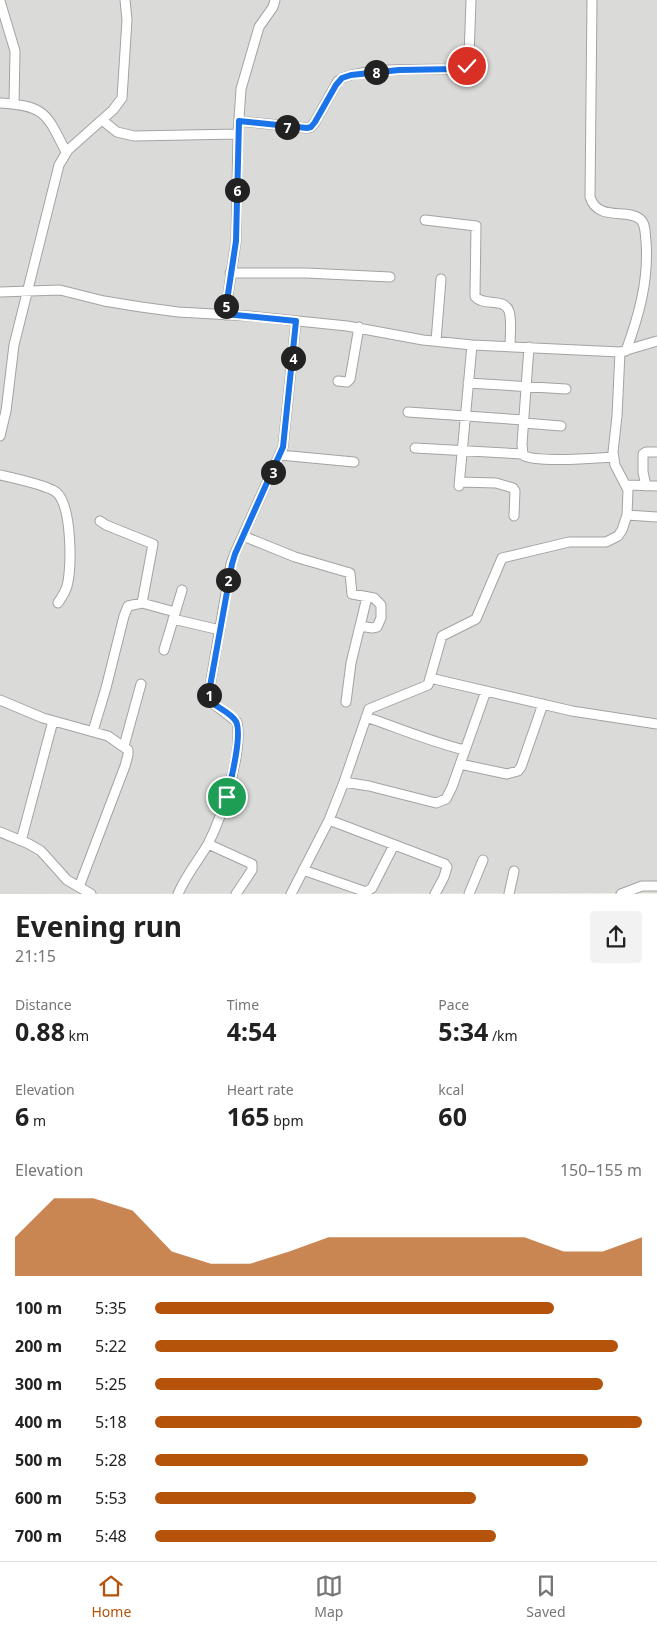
<!DOCTYPE html>
<meta charset="utf-8">
<style>
:root{--surface:#fff;--page:#f2f2f2;--text:#222;--muted:#767676;--line:#e0e0e0;--accent:#b45309}
body{margin:0;font-family:"Noto Sans",sans-serif;background:var(--page);color:var(--text);height:100vh;display:flex;flex-direction:column;font-size:19px;white-space:nowrap}
*{box-sizing:border-box;margin:0}
p{font-size:16px;color:var(--muted)}
.icon{flex:none;width:28px;height:28px;fill:none;stroke:currentColor;stroke-width:2;stroke-linecap:round;stroke-linejoin:round}
.map{position:relative;height:894px;overflow:hidden}
.panel{display:flex;flex-direction:column;background:var(--surface);flex:1}
.panel>*{flex:none}
.pin{position:absolute;display:grid;place-items:center;width:42px;height:42px;color:#fff;margin:-21px;border:2px solid #fff;border-radius:50%;box-shadow:0 1px 5px #0007}
.km{position:absolute;width:25px;height:25px;margin:-12px;border-radius:50%;background:#222;color:#fff;font-size:14px;line-height:25px;text-align:center}
.round{display:grid;place-items:center;flex:none;width:52px;height:52px;border-radius:5px;background:var(--page)}
.summary{display:flex;align-items:center;justify-content:space-between;height:85px;padding:0 15px}
h1{font-size:28px;font-weight:700;line-height:38px}
.figures{display:grid;grid-template-columns:repeat(3,1fr);gap:8px;height:85px;padding:5px 15px}
.figures div{display:grid;align-content:center}
.figures b{font-size:25px;font-weight:700}
.figures small{font-size:14px;font-weight:400}
.figures p{font-size:14px}
.chart{height:140px;padding:10px 15px}
.chart p{display:flex;justify-content:space-between}
.chart svg{width:100%;height:90px;margin-top:5px;fill:var(--accent);opacity:.7}
ul{padding:0 15px;list-style:none;font-size:16px}
li{display:grid;grid-template-columns:80px 60px 1fr;align-items:center;height:38px}
li i{height:12px;border-radius:6px;background:var(--accent)}
.dock{display:flex;justify-content:space-around;align-items:center;height:70px;border-top:1px solid var(--line);background:var(--surface);font-size:14px;color:var(--muted)}
.dock a{display:grid;justify-items:center;gap:2px}
.dock .selected{color:var(--accent)}
.map>svg:first-child{display:block}
.residential{fill:#dadad9}
.lines{fill:none;stroke-linecap:round;stroke-linejoin:round}
.minor-casing{stroke:#a3a3a3;stroke-width:11}
.minor{stroke:#fff;stroke-width:9}
.route-casing{stroke:#fff;stroke-width:10}
.route{stroke:#1a73e8;stroke-width:6}
</style>
<div class="map">
<svg width="657" height="894" viewBox="0 0 657 894">
<rect width="100%" height="100%" fill="#eeeee1"/>
<!-- residential -->
<path class="residential" d="M0,0H657V893L0,894Z"/>
<g class="lines">
<!-- minor casing -->
<g class="minor-casing">
<path id="minor" d="M592,0L590,197C598,222 627,208 640,219C646,224 645,234 646,241C649,280 639,315 626,351
M0,1L15,51L14,104
M0,103C46,106 46,113 66,152
M102,120L117,132L134,136L238,134
M239,121L307,128L311,127L315,122L338,81C356,66 431,70 456,69C465,68 468,65 469,56L471,1
M425,220L476,226L475,296C482,307 504,297 509,311C512,321 510,336 510,346
M230,273H306L390,277
M0,292L60,290L104,301L141,307L178,312L249,316L347,326L423,340L472,345L620,352L657,341
M225,315L236,241L238,134L241,89L259,27L273,7L275,0
M436,341L441,279
M529,347L522,444L523,455C534,463 596,458 613,457
M338,381L347,382L350,379L359,327
M468,383L566,389
M408,412L524,420
M524,423L561,426
M0,436L6,411L14,345L59,165L68,150L113,110L122,98L127,20L125,0
M415,448L523,454
M280,455L354,462
M0,475C13,478 46,485 56,492C72,505 72,567 67,586C65,593 61,598 58,603
M460,482L496,483L513,488L515,491L514,516
M627,485L657,486
M459,486L472,345
M646,486L643,472V454L646,452H657
M627,515L657,517
M100,521L106,525L153,544L142,603
M243,536L295,557L350,573L352,594L374,598L381,605V618L377,627L372,628L360,626
M173,619L220,630
M164,650L182,590
M430,678L572,711L657,724
M0,700L43,718L108,736L128,750V755L125,766L79,887
M346,702L351,663L367,597
M366,717C399,728 431,742 465,750
M93,731L106,688L124,616L128,606L142,603L175,612
M124,746L141,684
M460,764L507,774L518,771L521,767L543,704
M344,782L369,709L428,685L442,636L476,619L502,558L569,542H606L618,536L622,530L627,515L628,490L615,465L613,452L617,416L620,352
M329,820L445,864L447,867L444,877L435,894
M0,832L29,844L41,851L67,880L91,894
M21,841L53,721
M208,844L252,864V870L236,894
M303,870L366,892L372,888L394,845
M178,894C186,875 198,861 208,844C222,817 243,752 237,722L211,702L209,698V692L231,564L235,553L283,447L296,321
M291,894L329,820L344,782L369,786L436,803L446,799L452,787L486,691
M469,894L483,860
M509,894L514,871
M621,894L642,886H657"/>
</g>
<!-- minor -->
<use href="#minor" class="minor"/>
</g>
<g class="lines">
<!-- route casing -->
<g class="route-casing">
<path id="route" d="M227,797C230,784 244,730 235,720C229,712 218,708 210,701L209,692L232,564L235,554L283,447L296,321L225,314L236,241L239,121L307,128L311,127L315,122L336,85L342,78L351,75L399,70L456,69L467,66"/>
</g>
<!-- route -->
<use href="#route" class="route"/>
</g>
</svg>
<div class="pin" style="left:227px;top:797px;background:#1e9e55"><svg class="icon" aria-label="arrive" viewBox="0 0 24 24"><path d="M6 21V4h12l-3 4 3 4H6"/></svg></div>
<div class="pin" style="left:467px;top:66px;background:#d93025"><svg class="icon" aria-label="check" viewBox="0 0 24 24"><path d="M5 12l5 5 9-10"/></svg></div>
<b class="km" style="left:209px;top:695px">1</b>
<b class="km" style="left:228px;top:580px">2</b>
<b class="km" style="left:273px;top:472px">3</b>
<b class="km" style="left:293px;top:358px">4</b>
<b class="km" style="left:226px;top:306px">5</b>
<b class="km" style="left:237px;top:190px">6</b>
<b class="km" style="left:287px;top:127px">7</b>
<b class="km" style="left:376px;top:72px">8</b>
</div>
<section class="panel">
<div class="summary"><div><h1>Evening run</h1><p>21:15</p></div><a class="round"><svg class="icon" aria-label="share" viewBox="0 0 24 24"><path d="M12 15V3M7 8l5-5 5 5M5 13v7h14v-7"/></svg></a></div>
<div class="figures">
<div><p>Distance</p><b>0.88<small> km</small></b></div>
<div><p>Time</p><b>4:54</b></div>
<div><p>Pace</p><b>5:34<small> /km</small></b></div>
</div>
<div class="figures">
<div><p>Elevation</p><b>6<small> m</small></b></div>
<div><p>Heart rate</p><b>165<small> bpm</small></b></div>
<div><p>kcal</p><b>60</b></div>
</div>
<div class="chart"><p><span>Elevation</span>150–155 m</p>
<svg viewBox="0 0 160 44" preserveAspectRatio="none"><path d="M0 44V25L10 6L20 6L30 12L40 32L50 38L60 38L70 32L80 25L90 25L100 25L110 25L120 25L130 25L140 32L150 32L160 25V44z"/></svg>
</div>
<ul>
<li><b>100 m</b>5:35<i style="width:82%"></i></li>
<li><b>200 m</b>5:22<i style="width:95%"></i></li>
<li><b>300 m</b>5:25<i style="width:92%"></i></li>
<li><b>400 m</b>5:18<i style="width:100%"></i></li>
<li><b>500 m</b>5:28<i style="width:89%"></i></li>
<li><b>600 m</b>5:53<i style="width:66%"></i></li>
<li><b>700 m</b>5:48<i style="width:70%"></i></li>
</ul>
</section>
<nav class="dock">
<a class="selected"><svg class="icon" aria-label="home" viewBox="0 0 24 24"><path d="M3 11l9-7 9 7M6 9v11h12V9"/></svg>Home</a>
<a><svg class="icon" aria-label="map" viewBox="0 0 24 24"><path d="M3 6l6-2 6 2 6-2v14l-6 2-6-2-6 2zM9 4v14M15 6v14"/></svg>Map</a>
<a><svg class="icon" aria-label="saved" viewBox="0 0 24 24"><path d="M7 4h10v16l-5-4-5 4z"/></svg>Saved</a>
</nav>
